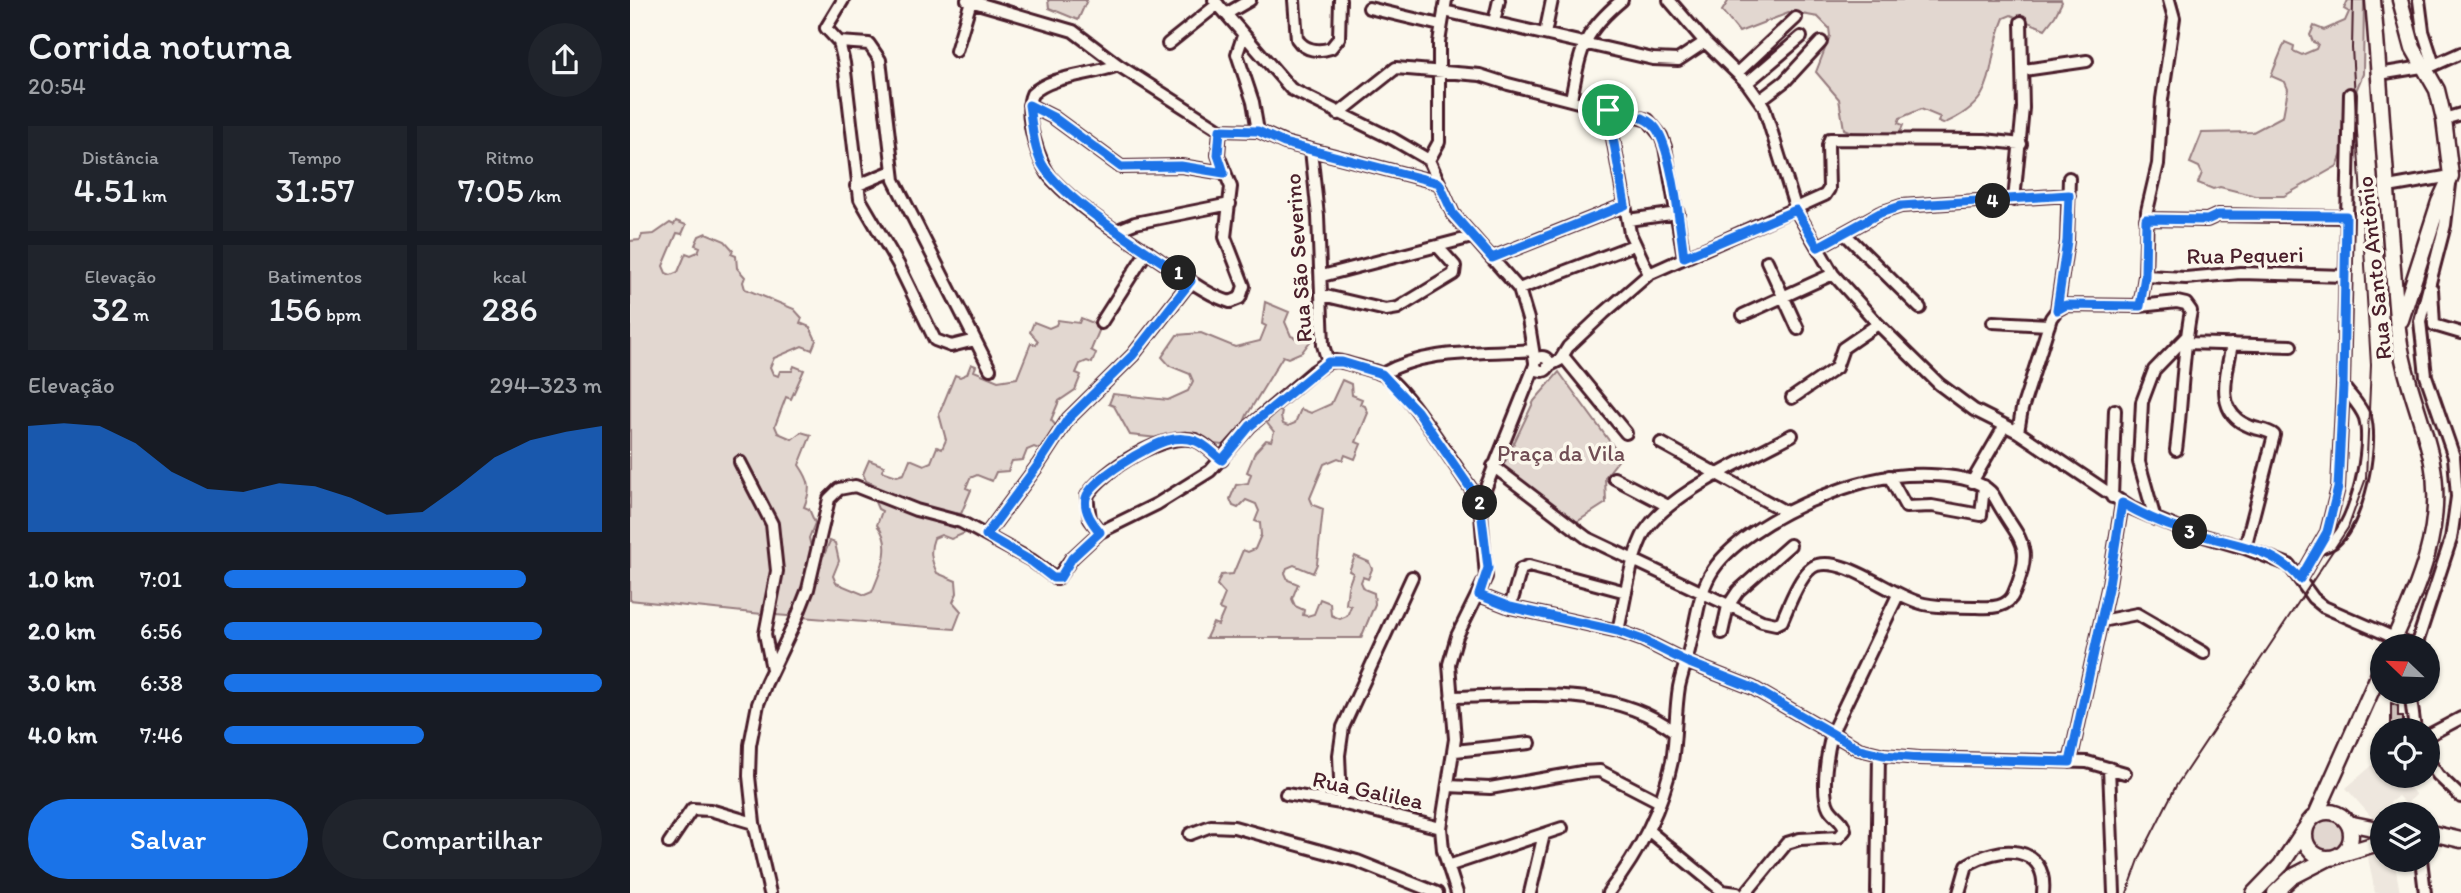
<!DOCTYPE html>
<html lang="pt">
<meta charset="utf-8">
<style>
:root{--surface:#171b24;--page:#20242c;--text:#f1f3f6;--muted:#9ea1a6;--accent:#1a73e8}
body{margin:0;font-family:Itim,sans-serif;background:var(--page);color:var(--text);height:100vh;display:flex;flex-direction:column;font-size:26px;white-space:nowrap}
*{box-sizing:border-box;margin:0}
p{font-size:23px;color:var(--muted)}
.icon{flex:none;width:38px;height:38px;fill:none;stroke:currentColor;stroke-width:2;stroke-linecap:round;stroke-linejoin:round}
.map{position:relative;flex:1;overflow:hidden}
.sheet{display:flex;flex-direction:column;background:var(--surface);width:630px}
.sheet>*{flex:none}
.needle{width:46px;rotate:293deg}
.tools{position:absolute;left:1740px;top:634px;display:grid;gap:14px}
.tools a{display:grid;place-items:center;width:70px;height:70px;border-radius:50%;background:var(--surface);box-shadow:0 2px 5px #0004;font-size:35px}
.pin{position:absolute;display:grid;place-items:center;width:60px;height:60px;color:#fff;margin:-30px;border:4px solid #fff;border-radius:50%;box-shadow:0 2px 7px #0007}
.km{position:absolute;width:35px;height:35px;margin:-18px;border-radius:50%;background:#222;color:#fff;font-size:19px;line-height:35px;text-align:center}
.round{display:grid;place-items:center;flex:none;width:74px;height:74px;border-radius:37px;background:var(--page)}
.headline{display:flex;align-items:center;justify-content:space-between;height:119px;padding:0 28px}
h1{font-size:38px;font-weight:600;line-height:52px}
.stats{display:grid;grid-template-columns:repeat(3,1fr);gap:10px;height:119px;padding:7px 28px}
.stats div{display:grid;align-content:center;border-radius:0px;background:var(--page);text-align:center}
.stats b{font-size:35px;font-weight:600}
.stats small{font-size:19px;font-weight:400}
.stats p{font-size:19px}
.chart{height:196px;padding:14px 28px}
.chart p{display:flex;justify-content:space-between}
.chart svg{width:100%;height:126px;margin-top:7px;fill:var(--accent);opacity:.7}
.primary-button{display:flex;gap:14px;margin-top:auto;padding:14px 28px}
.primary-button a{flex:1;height:80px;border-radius:42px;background:var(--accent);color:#fff;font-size:28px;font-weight:600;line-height:80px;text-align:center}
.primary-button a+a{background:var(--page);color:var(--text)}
ul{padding:0 28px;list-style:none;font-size:23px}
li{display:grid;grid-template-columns:112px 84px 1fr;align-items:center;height:52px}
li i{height:18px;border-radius:9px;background:var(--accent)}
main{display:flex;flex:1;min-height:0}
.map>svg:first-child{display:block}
.built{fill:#eee7de}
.green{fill:#e2d7d0;stroke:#967b7e;stroke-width:2}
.building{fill:#cfc2bc;stroke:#4a1f2b;stroke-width:2}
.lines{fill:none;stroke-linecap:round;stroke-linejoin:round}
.minor-casing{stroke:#4a1f2b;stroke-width:16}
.major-casing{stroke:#4a1f2b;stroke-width:19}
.minor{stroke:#fbf7ec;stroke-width:10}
.major{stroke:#fbf7ec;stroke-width:14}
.rail{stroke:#4a1f2b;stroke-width:2}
.route-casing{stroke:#fff;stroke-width:14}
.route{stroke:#1a73e8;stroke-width:9}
.labels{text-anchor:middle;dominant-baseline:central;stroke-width:7;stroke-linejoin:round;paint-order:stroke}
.street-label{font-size:23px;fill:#4a1f2b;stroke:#fbf7ec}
.park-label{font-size:23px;fill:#704d54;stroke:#fbf7ec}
</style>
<main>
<section class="sheet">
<div class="headline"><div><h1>Corrida noturna</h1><p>20:54</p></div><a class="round"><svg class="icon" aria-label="share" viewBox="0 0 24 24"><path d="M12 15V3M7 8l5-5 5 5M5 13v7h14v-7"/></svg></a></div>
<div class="stats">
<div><p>Distância</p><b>4.51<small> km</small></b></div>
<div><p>Tempo</p><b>31:57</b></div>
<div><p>Ritmo</p><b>7:05<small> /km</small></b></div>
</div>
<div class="stats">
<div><p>Elevação</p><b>32<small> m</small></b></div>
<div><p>Batimentos</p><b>156<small> bpm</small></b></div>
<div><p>kcal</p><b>286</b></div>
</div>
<div class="chart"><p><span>Elevação</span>294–323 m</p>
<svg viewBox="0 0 160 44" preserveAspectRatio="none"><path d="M0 44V7L10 6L20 7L30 13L40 23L50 29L60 30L70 27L80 28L90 32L100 38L110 37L120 28L130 18L140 12L150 9L160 7V44z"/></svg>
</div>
<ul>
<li><b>1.0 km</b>7:01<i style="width:80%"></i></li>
<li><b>2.0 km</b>6:56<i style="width:84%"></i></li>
<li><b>3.0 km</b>6:38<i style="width:100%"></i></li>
<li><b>4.0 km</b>7:46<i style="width:53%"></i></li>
</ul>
<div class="primary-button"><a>Salvar</a><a>Compartilhar</a></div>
</section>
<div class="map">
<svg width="1831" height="893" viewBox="0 0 1831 893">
<rect width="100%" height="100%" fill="#fbf7ec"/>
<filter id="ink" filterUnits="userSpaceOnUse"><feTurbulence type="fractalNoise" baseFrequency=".0143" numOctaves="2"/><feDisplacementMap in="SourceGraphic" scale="14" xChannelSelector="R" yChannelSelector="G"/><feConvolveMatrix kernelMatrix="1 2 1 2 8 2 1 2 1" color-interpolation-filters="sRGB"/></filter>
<g filter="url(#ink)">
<!-- built -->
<path class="built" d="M1752,757V775H1769L1786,795L1776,804L1768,796L1750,811L1752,819L1744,820L1716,788Z
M1752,849V859H1764L1770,893H1745L1737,852Z"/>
<!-- green -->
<path class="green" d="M418,0H457L448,20L419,8Z
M1099,0H1431L1432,2L1425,16L1415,29L1381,15L1374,18C1353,67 1373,99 1313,124L1308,122L1310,117L1291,109L1270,118L1268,123L1273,125L1267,140L1228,135L1214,129L1209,99L1186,72L1200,36L1199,28L1188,17L1161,12L1109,32L1092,11Z
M1718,0H1734L1733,74L1717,113V142L1707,166L1654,196H1626L1590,187L1583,189L1568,183L1572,173L1569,167L1560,163L1572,133L1623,132L1653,116L1658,89L1655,82L1641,76L1655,42L1664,46L1663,51L1672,55L1686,49L1688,44L1683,42L1680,35L1684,26L1694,30L1715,21L1719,12L1714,9Z
M46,221L56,225L52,234L47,233L33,266L36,273L41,275L48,272L56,253L61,255L68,252L70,247L65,245L69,236L76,233L95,241L103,250L101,254L106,256L107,268L115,277L113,282L115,289L164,309L172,318L170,323L180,327L186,340L182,350L172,346L144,358L140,367L143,374L148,376L150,371H162L164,366L174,370L161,399L156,397L145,426L148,433L162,439L171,432L181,435L169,465C180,481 182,488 174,507L179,509L185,523L179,538L183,556L188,558L194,555L200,541L205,543L209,561L203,576L206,583L235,595L242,592C251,570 264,545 247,525L252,511L248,509L245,502L249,492L246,485L236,481L233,474L239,460L254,466L252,471L267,476L274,474L280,459L294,465L301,462L307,447L312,449L316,440L309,414L325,375L330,377L337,374L341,364L346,366L344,371L368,381L387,378L401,343L406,345L408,341L400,332L404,322L419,328L426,325L428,320L449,323L451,318L466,324L469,331L461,350L466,353L462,363L457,361L450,364L446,373L451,375L445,390L429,401L421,420L429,429L414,451L404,447L397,450L393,460L382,461L378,471L366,472L362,481L347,475L340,478L336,488L341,490L331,514L326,513L324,517L337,528L335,533L321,539L311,535L304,538C299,551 301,560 307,573L326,581L327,593L323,602L331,611L324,629L132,614L0,600V241L10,240L12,235L24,234L40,223L44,225Z
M635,302L659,312L655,322L661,336L671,340L673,335L682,339L672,352L658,358L653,356L617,415L607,439L593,445L500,435L484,406L479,404L483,394L538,400L558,391L563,381L560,374L540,366L532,357L547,335L571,333L605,347L630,341L636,326L632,324Z
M929,372L991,457L975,477L976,503L945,523L873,466L904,401Z
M712,380L721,384L722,395L732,399L730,404L735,406L738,413L726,442L731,444L725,459L715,455L713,460L708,458L694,464L680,498L683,505L693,509L687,564L683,573L664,565L657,568L655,573L658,580L668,584L662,599L665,606L674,610L673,615L677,616L684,614L690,599L700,603L701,615L710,619L717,616L721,606L716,604L718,587L723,573L719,571L725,556L739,562L742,569L738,579L733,577L731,582L734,589L744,593L745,604L731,638H576L583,623L588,625L594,611L589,609L595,594L587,585L591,575L603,574L613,550L618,552L625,549L631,535L630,523L625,521L629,511L626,504L616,500L608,508L603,506L600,499L606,485L618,483L621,474L617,472L625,452L636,440L641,441L644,432L637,423L643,408L652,412L651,417L653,424L658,426L665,423L671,409L681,413L701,404Z
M1683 835a17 17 0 1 1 34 0a17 17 0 1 1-34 0Z"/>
<!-- building -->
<path class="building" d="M1761,703L1768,706V716H1773V730H1761Z"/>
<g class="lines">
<!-- minor casing -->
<g class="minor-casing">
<path id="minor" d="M213,0L196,28L209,42L214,63L230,199L268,264L305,340L321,346L345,340
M337,0L443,31L488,65L590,130L628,131L655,143L809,183
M584,0L661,89L763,139L799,160L823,214L889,289L898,319L905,362
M664,0L667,39C675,51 689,52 701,48L709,38L710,0
M1039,0L1075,42L1117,83L1134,107L1166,210L1203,274L1248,324L1309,384L1344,410L1388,432L1501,508L1550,529L1615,548L1659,565L1683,598L1694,607L1783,646
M1789,0L1793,31L1804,65
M739,8L810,25
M814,11L1023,59L1048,60L1075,42
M596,14L620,0
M864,22L869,0
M915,34L922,0
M613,36L607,54L623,102L628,131
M209,42L239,44L250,60L264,180L360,369
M538,44L588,4
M326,51L341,1
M488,65C463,75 421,75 402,94C393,114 409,165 423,180C454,213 498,238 535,264C555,277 577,295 600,302L610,298L614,286L595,237L601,187L588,155L590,130
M1394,70L1457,61
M1107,73L1166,18
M1749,74L1804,65L1831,53
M1117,83L1171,37
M941,99C951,50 951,34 992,0
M1130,100L1155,81L1191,42
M399,105L423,117L491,167L551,166L594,173
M978,110L1000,233L1019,274
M708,114L766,68L850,75L878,84L1018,120L1031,136L1035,147L1054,257
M1814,119L1831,114
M681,150L688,216L693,345L698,362
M799,160L809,142V42L816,0
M226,186L262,171
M1758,187L1821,176L1815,225L1790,321L1796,376L1824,457L1827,497L1821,539L1786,646
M1384,200L1393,108L1391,22
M1516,219L1577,220L1588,215L1716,217
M998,220L1048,213
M488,230L505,223L600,204
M1214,233L1290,308
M1188,247L1250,213L1271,206L1439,195
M862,258L995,205
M1137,261L1168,329
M692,276L842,237
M1515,276L1556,278L1610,273L1715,276
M889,289L1004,245
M1802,289L1804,325L1831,333
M692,295L756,310L768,308L824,274L825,266L809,248
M1510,306L1515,276L1517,211L1528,164L1532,99L1544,18L1539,0
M1427,310L1436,305L1510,306L1547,302L1556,304L1561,311C1552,357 1552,404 1546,450
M1113,315L1203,274
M1363,322L1419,325
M471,323L517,251
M1555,343L1661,346
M1602,344C1597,373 1583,412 1619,426C1627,430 1637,429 1644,435L1615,548
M933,356L996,433
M905 364a7 7 0 1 1 14 0a7 7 0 1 1-14 0Z
M918,366L930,360L938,347L974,313L1019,274L1195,195L1199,189L1198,145L1200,139L1355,140L1391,144
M752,374C798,348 852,354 903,350
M1162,398L1206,368L1213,348L1248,324
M1388,432L1392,409L1421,318L1427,310L1437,241L1439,178
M1031,443L1156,512
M110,462L142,524L147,571L135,634L142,669
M863,466L957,538L1132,621L1146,624L1152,621C1158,607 1172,569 1187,565C1217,557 1263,597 1294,604C1311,608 1330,606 1347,607C1361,608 1378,608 1384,593C1406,542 1388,541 1365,498C1353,474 1300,474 1277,475C1241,477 1209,489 1176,503C1145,517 1097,544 1080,575C1068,596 1066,623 1060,646C1057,660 1052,673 1049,687C1045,711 1046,737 1042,761C1032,810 1008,854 978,893
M1259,476L1276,507L1302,506L1351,515L1354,486
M984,478L1038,506
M1342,482L1374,427
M1482,497L1485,410
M1525,519L1509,462L1512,402L1524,370L1556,337
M470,532L460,519L457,496C472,470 535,431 565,440C575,443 584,454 592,460
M356,535L408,465L438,419L503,355L561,281
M1688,549C1692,547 1699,545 1703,542C1727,522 1743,447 1735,418C1731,406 1720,396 1713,386
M1670,579L1697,532L1708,488L1713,386L1720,94
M849,595L880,607L988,631L1013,640L1057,662L1123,688L1229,749L1254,755L1289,758L1457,762L1495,773
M880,607L891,569L899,566L996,592
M1471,621L1507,614L1574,653
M988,631C995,600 999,565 1012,537C1031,496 1122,457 1162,435
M1092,633L1098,606L1108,591L1160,545
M1780,691L1785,730
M821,697C895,696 981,684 1044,731
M1797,736L1831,718
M825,751L900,743
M1797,759L1808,775L1831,797
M1440,762L1479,584L1492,503
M1479,768L1484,893
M818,786L860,788L952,772L970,771L1030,802
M656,794L711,803L811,828
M711,803L709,755L713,727L782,577
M1019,831L1092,891L1107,893
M560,834L581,826L604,827L727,861L807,893
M39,843L62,809L80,810L124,823
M1791,859L1795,893
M818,866L932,828
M140,893L124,823L119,776L120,745L128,704L136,683L165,622L178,589L199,499L209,489L225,486L286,510L331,522L401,560L427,579L442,558L470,532L527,504L580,471L620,426L683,372L698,362L706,361C711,361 748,372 752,374C776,385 831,476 850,502
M827,893L813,850L811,828L825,739L819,664L827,636L856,577L850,502L905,365
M900,893L914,834
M1116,893L1157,843L1170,839L1209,837L1215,830C1213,819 1204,817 1199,808C1190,791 1198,748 1203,730L1268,595
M1247,893L1249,754
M1329,893L1337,865C1368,845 1418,843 1413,893"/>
</g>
<!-- major casing -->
<g class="major-casing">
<path id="major" d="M1743,0C1752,109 1758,219 1768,329C1772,374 1793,418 1802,462C1815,527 1788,588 1761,646
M1770,0L1783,48L1807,90L1814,119L1821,176L1809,202L1771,320
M1675 835a23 23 0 1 1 46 0a23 23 0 1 1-46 0Z
M1686,815L1752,667
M1718,823L1752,830
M1797,832L1831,840
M1712,854L1752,842
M1624,893L1651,865L1675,829
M1645,893L1662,877L1699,858"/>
</g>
<!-- minor -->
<use href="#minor" class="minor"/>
<!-- major -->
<use href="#major" class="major"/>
<!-- rail -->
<path class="rail" d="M1497,893L1510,857L1546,786L1718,528L1736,478L1741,365L1722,48L1723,0"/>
</g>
</g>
<g class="lines" filter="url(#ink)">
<!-- route casing -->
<g class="route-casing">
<path id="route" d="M399,105L423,117L491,167L551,166L594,173L588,155L590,130L628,131L654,143L809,183L823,214L862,258L995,205L978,110C993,113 1013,114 1024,126C1042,144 1050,229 1054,257L1166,210L1188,247L1250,213L1271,206L1439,195L1437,241L1427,310L1436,305L1510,306L1515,276L1516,219L1577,220L1588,215L1716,216L1713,386L1708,488L1697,532L1670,579C1644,546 1590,542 1552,530C1531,523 1511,514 1492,503L1479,584L1440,762L1289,758L1254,755L1229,749L1123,688L1057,662L1013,640L988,631L880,607L849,595L858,568L850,502L787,411L752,374L712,362H698L620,426L592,460C584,454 575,444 566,441C558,438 546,438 539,440C520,444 460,480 456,498C453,511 462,523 470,532L442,558L430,578H423L401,561L356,535L408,465L438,419L503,355L561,281C524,256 432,200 412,164C403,146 402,124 399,105Z"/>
</g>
<!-- route -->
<use href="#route" class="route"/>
</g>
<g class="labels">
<!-- street labels -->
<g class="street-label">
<text transform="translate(1615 255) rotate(-1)">Rua Pequeri</text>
<text transform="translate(668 258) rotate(-94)">Rua São Severino</text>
<text transform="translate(1744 268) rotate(-96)">Rua Santo Antônio</text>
<text transform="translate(738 790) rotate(12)">Rua Galilea</text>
</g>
<!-- park labels -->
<g class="park-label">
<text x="931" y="453">Praça da Vila</text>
</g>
</g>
</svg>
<div class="tools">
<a><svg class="needle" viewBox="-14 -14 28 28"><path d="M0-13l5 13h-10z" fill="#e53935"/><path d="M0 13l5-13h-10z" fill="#9ea1a6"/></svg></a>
<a><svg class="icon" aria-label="locate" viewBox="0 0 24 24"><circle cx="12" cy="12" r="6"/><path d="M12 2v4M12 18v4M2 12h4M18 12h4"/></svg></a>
<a><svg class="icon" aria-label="layers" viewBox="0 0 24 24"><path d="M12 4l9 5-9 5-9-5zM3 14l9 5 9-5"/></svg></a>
</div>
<div class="pin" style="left:978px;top:110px;background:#1e9e55"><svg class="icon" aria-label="arrive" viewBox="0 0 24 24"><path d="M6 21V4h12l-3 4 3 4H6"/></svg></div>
<b class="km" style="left:549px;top:273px">1</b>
<b class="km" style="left:850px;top:503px">2</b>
<b class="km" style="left:1560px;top:532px">3</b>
<b class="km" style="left:1363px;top:201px">4</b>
</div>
</main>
